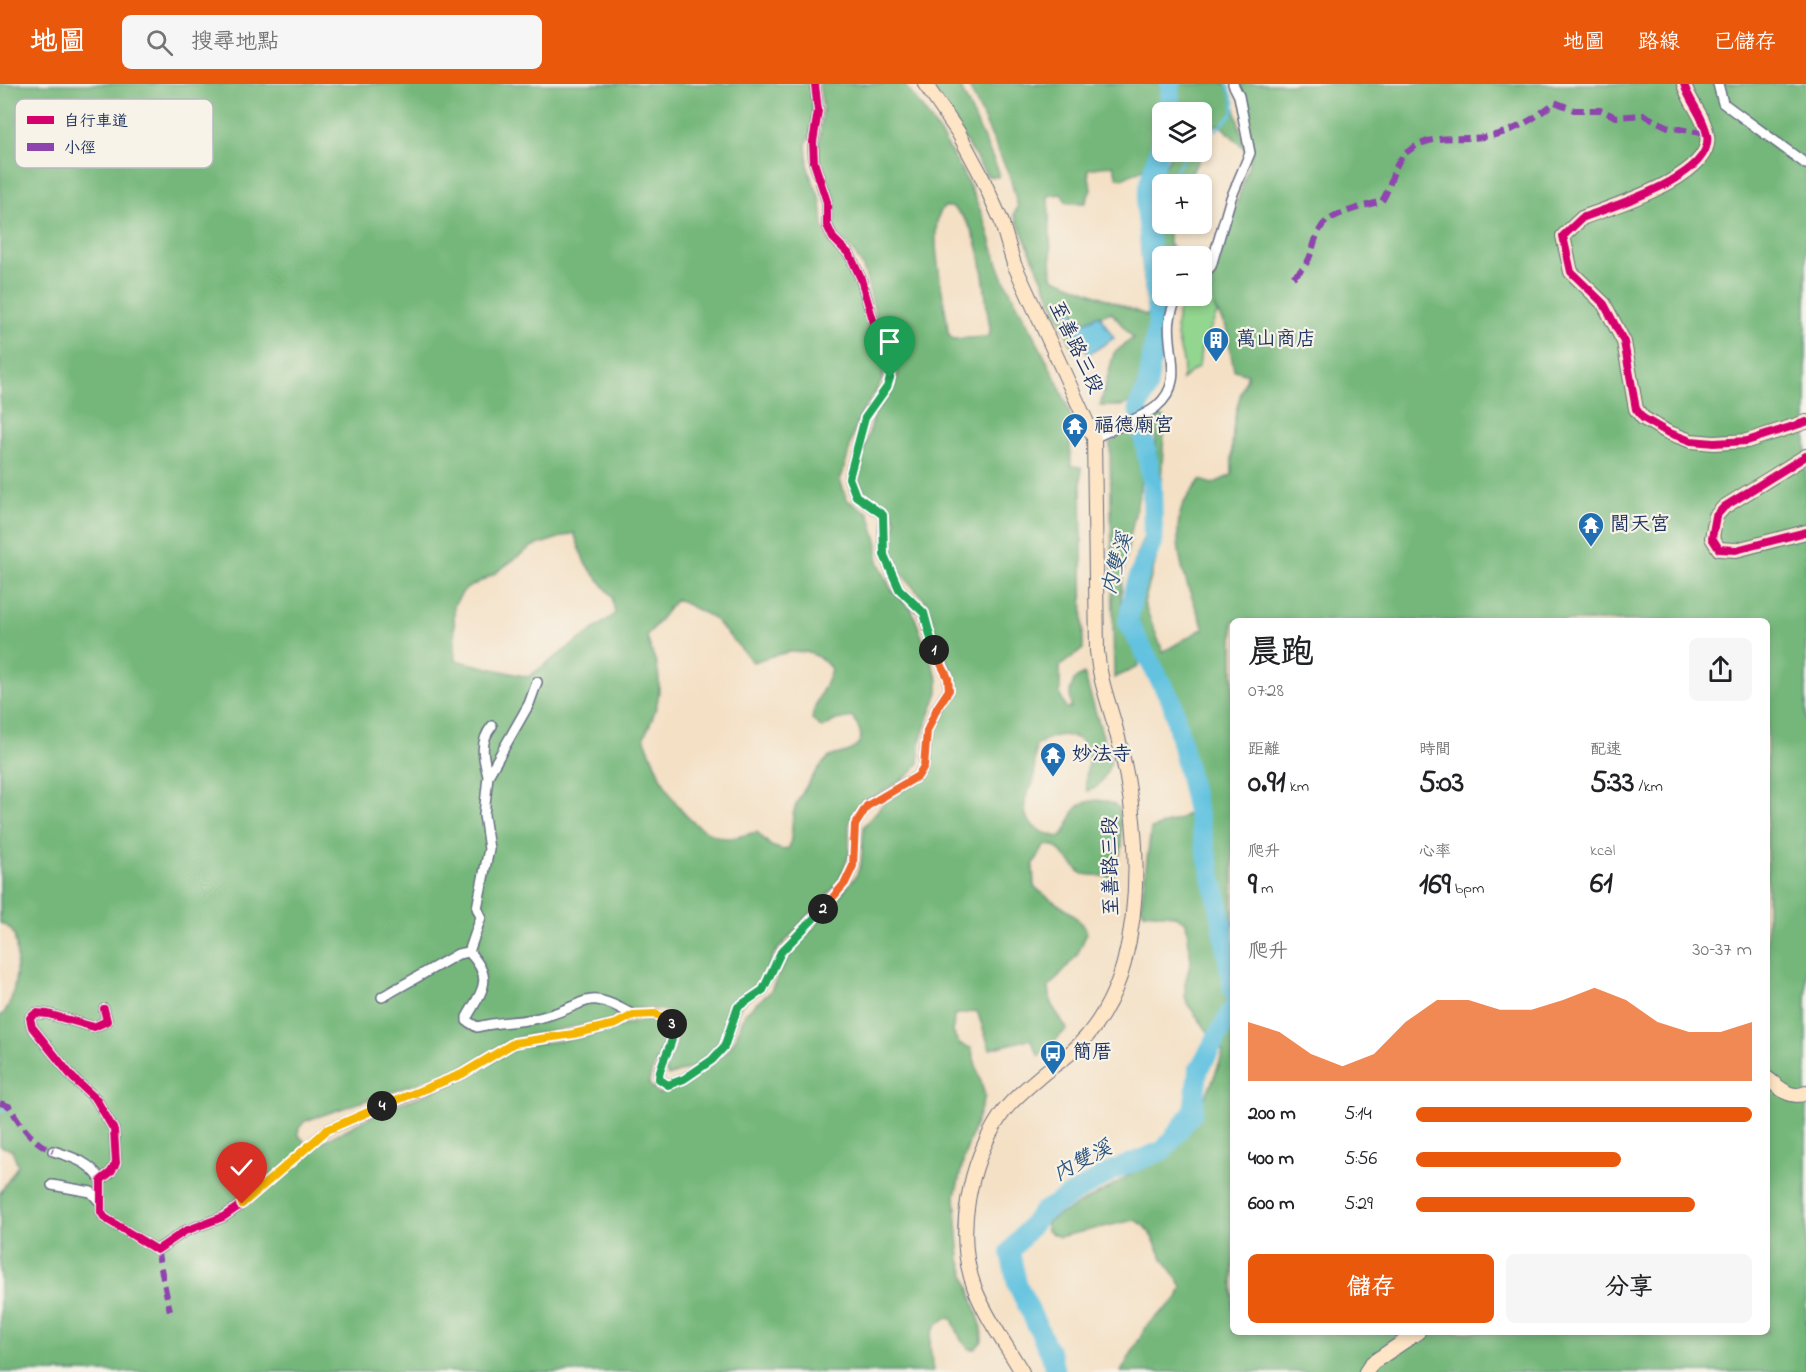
<!DOCTYPE html>
<html lang="zh-TW">
<meta charset="utf-8">
<style>
:root{--surface:#fff;--page:#f6f6f6;--text:#202124;--muted:#757577;--accent:#ea580c}
body{margin:0;font-family:"Indie Flower","LXGW WenKai TC",sans-serif;background:var(--page);color:var(--text);height:100vh;display:flex;flex-direction:column;font-size:22px;white-space:nowrap}
*{box-sizing:border-box;margin:0}
p{font-size:20px;color:var(--muted)}
.icon{flex:none;width:33px;height:33px;fill:none;stroke:currentColor;stroke-width:2;stroke-linecap:round;stroke-linejoin:round}
.map{position:relative;flex:1;overflow:hidden}
.sheet{position:absolute;left:1230px;top:534px;width:540px;height:717px;display:flex;flex-direction:column;background:var(--surface);border-radius:9px;box-shadow:0 3px 9px #0003}
.sheet>*{flex:none}
.controls{position:absolute;left:1152px;top:18px;display:grid;gap:12px}
.controls a{display:grid;place-items:center;width:60px;height:60px;border-radius:9px;background:var(--surface);box-shadow:0 3px 9px #0003;font-size:30px}
.pin{position:absolute;display:grid;place-items:center;width:51px;height:51px;color:#fff;margin:-62px -26px;border-radius:50% 50% 50% 0;rotate:-45deg;box-shadow:0 0 6px #0007}
.pin .icon{rotate:45deg}
.km{position:absolute;width:30px;height:30px;margin:-15px;border-radius:50%;background:#222;color:#fff;font-size:16px;line-height:30px;text-align:center}
.round{display:grid;place-items:center;flex:none;width:63px;height:63px;border-radius:9px;background:var(--page)}
.head{display:flex;align-items:center;justify-content:space-between;height:102px;padding:0 18px}
h1{font-size:33px;font-weight:800;line-height:45px}
.stats{display:grid;grid-template-columns:repeat(3,1fr);gap:9px;height:102px;padding:6px 18px}
.stats div{display:grid;align-content:center}
.stats b{font-size:30px;font-weight:800}
.stats small{font-size:16px;font-weight:400}
.stats p{font-size:16px}
.chart{height:168px;padding:12px 18px}
.chart p{display:flex;justify-content:space-between}
.chart svg{width:100%;height:108px;margin-top:6px;fill:var(--accent);opacity:.7}
.action{display:flex;gap:12px;margin-top:auto;padding:12px 18px}
.action a{flex:1;height:69px;border-radius:9px;background:var(--accent);color:#fff;font-size:24px;font-weight:800;line-height:69px;text-align:center}
.action a+a{background:var(--page);color:var(--text)}
ul{padding:0 18px;list-style:none;font-size:20px}
li{display:grid;grid-template-columns:96px 72px 1fr;align-items:center;height:45px}
li i{height:15px;border-radius:8px;background:var(--accent)}
header{display:flex;align-items:center;gap:36px;box-sizing:border-box;height:84px;padding:0 30px;background:var(--accent);color:#fff}
header strong{font-size:28px}
nav{display:flex;gap:33px;margin-inline-start:auto;font-size:21px}
.search{width:420px;height:54px;background:var(--page);display:flex;align-items:center;gap:15px;box-sizing:border-box;padding:0 21px;border-radius:9px;color:var(--muted);font-size:22px}
.map>svg:first-child{display:block}
.green{fill:#92d68f;stroke:#568276;stroke-width:1.5}
.forest{fill:#75b77a;stroke:#48736c;stroke-width:1.5;fill-rule:evenodd}
.water{fill:#62c2e0;stroke:#3e789f;stroke-width:1.5}
.lines{fill:none;stroke-linecap:round;stroke-linejoin:round}
.stream{stroke:#62c2e0;stroke-width:3}
.river{stroke:#62c2e0;stroke-width:20}
.street-casing{stroke:#676d82;stroke-width:12}
.secondary-casing{stroke:#676d82;stroke-width:16}
.street{stroke:#fff;stroke-width:9}
.secondary{stroke:#fee5c5;stroke-width:14}
.quiet{stroke:#8e44ad;stroke-width:6;stroke-dasharray:12 6;stroke-linecap:butt}
.cycleway-casing{stroke:#f7f3e8;stroke-width:11}
.cycleway{stroke:#d6006c;stroke-width:8}
.split-1-casing{stroke:#fff;stroke-width:12}
.split-2-casing{stroke:#fff;stroke-width:12}
.split-3-casing{stroke:#fff;stroke-width:12}
.split-4-casing{stroke:#fff;stroke-width:12}
.split-5-casing{stroke:#fff;stroke-width:12}
.split-1{stroke:#22a559;stroke-width:8}
.split-2{stroke:#f0652b;stroke-width:8}
.split-3{stroke:#22a559;stroke-width:8}
.split-4{stroke:#f5b400;stroke-width:8}
.split-5{stroke:#f5b400;stroke-width:8}
.labels{text-anchor:middle;dominant-baseline:central;stroke-width:4.5;stroke-linejoin:round;paint-order:stroke}
.poi-label{font-size:20px;fill:#1b2f5e;stroke:#f7f3e8;text-anchor:start}
.street-label{font-size:20px;fill:#1b2f5e;stroke:#f7f3e8}
.water-label{font-size:21px;font-style:italic;fill:#2d547e;stroke:#f7f3e8}
.key{fill:#f7f3e8;stroke:#b5b8bf;stroke-width:1.5}
.key-label{font-size:16px;fill:#1b2f5e}
</style>
<header>
<strong>地圖</strong>
<div class="search"><svg class="icon" aria-label="search" viewBox="0 0 24 24"><circle cx="10" cy="10" r="6"/><path d="M15 15l6 6"/></svg>搜尋地點</div>
<nav><a>地圖</a><a>路線</a><a>已儲存</a></nav>
</header>
<div class="map">
<svg width="1806" height="1288" viewBox="0 0 1806 1288">
<rect width="100%" height="100%" fill="#f7f3e8"/>
<filter id="ink" filterUnits="userSpaceOnUse"><feTurbulence type="fractalNoise" baseFrequency=".0167" numOctaves="2"/><feDisplacementMap in="SourceGraphic" scale="12" xChannelSelector="R" yChannelSelector="G"/><feConvolveMatrix kernelMatrix="1 2 1 2 8 2 1 2 1" color-interpolation-filters="sRGB"/></filter>
<filter id="wash" filterUnits="userSpaceOnUse"><feTurbulence type="fractalNoise" baseFrequency=".008" numOctaves="4" result="noise"/><feDisplacementMap in="SourceGraphic" scale="24" xChannelSelector="R" yChannelSelector="G"/><feGaussianBlur stdDeviation="1.35" result="paint"/><feColorMatrix in="noise" values="0 0 0 0 0 0 0 0 0 0 0 0 0 0 0 0 0 1.4 0 .05"/><feComposite in="paint" operator="in"/></filter>
<g filter="url(#wash)">
<rect width="100%" height="100%" fill="#f4e0c5"/>
<!-- green -->
<path class="green" d="M1213,192L1214,223L1217,230L1201,265L1199,282L1182,295C1191,270 1161,249 1187,212H1202V200Z"/>
<!-- forest -->
<path class="forest" d="M0,0H808L812,8L813,43L806,61L809,88L821,117L823,143L828,155L853,187L884,291C879,308 865,320 858,337C850,356 848,377 840,396L847,416L869,429L878,460V477L891,505L912,526L938,596V608L920,657L919,679L909,691L858,723L849,740V771L838,799L774,870L760,903L745,915L711,970L696,982L668,992L665,987C693,931 679,920 619,926L613,935L520,953L505,959L462,984L305,1037L299,1044L298,1050L307,1061H316L392,1022L427,1010L474,988L520,962L580,954L642,936L664,938C675,960 650,977 649,1000L658,1010L680,1002L727,968L735,956L745,929L770,908L785,878L856,792L861,780L864,742L884,719L918,698L926,687L937,635L954,612L955,595L938,559L928,520L900,488L892,474V449L896,438L892,425L866,410L856,392L875,329L892,307L898,290L881,251L863,183L854,168L836,149L831,135L832,112L818,71L823,25L819,0H904C936,40 964,85 983,133C991,152 994,174 1003,193C1026,240 1067,305 1077,355H1070L1071,382L1081,383L1083,565L1060,582V611L1066,624H1071L1070,607L1074,596L1084,590L1111,679C1105,690 1101,705 1087,707C1081,688 1102,659 1070,652C1057,649 1046,654 1036,662C1034,674 1035,684 1034,695C1033,703 1026,709 1025,717C1022,741 1040,749 1059,753C1068,748 1068,738 1073,729C1083,713 1105,713 1119,724L1122,762L1113,793L1082,790L1055,762L1045,761L1033,781L1034,802C1051,820 1075,824 1087,849L1077,871L1049,903L1051,920L1067,945L1039,972L1030,955L990,965L977,927L954,931L953,948L959,960L971,964L985,1012L965,1070L955,1112L960,1175L982,1244V1257L975,1265H969L961,1256L952,1235L947,1234C923,1245 931,1266 933,1288H0V1109L18,1081L12,1066L0,1062V932C17,924 21,861 12,847C9,843 4,841 0,839ZM944,123H952C987,146 982,207 990,243V250L986,253L953,255L948,249C947,219 924,143 944,123ZM574,449L585,479L612,512L615,530L528,593L455,576L454,521L464,506L494,490L531,463ZM676,515L712,533L753,578C781,569 810,557 831,585C827,602 814,617 812,635L822,644L836,636L853,633C857,641 864,650 859,659C852,670 840,668 830,673C820,679 797,715 794,727C791,739 793,751 789,764L783,766L771,762L757,748C747,750 734,755 725,754C680,746 658,690 644,653C656,629 664,606 656,579C653,570 649,562 647,552Z
M931,0H959L999,88L998,93L987,92Z
M968,0H1226L1233,17L1245,65L1219,40L1202,47V28H1162V64L1143,85L1122,95L1117,93L1113,81L1088,85L1091,106L1085,119H1067L1061,110L1048,112L1052,193L1148,232C1146,193 1133,151 1146,111C1151,95 1168,85 1171,68H1191L1199,76L1184,100H1162V140H1169V160L1179,172H1162V212H1168L1157,227L1155,247L1139,310L1134,317L1122,322H1100L1114,269L1133,254L1111,228L1086,238L1072,226L1068,229L1083,265L1075,270L1014,130L1018,123L1010,93Z
M1238,0H1806V1288H1121L1147,1241L1178,1214L1182,1203C1177,1192 1169,1184 1163,1174C1154,1160 1152,1142 1134,1136L1059,1153L1047,1147L1046,1141L1049,1136C1092,1114 1162,1078 1189,1039C1205,1018 1215,993 1223,968L1189,922L1185,912V899L1191,877L1186,838L1174,831L1144,828L1141,822L1151,745L1179,735L1200,723V710C1193,680 1189,646 1177,617C1163,584 1131,540 1131,504C1130,470 1154,441 1158,408C1160,389 1152,344 1157,331L1165,334L1156,475L1144,519L1163,568L1204,544C1189,508 1169,462 1182,423C1185,414 1195,404 1200,396L1212,400L1232,391C1231,353 1233,325 1248,290L1234,286L1226,243L1214,223L1212,198L1252,70L1243,9ZM1233,537H1767V1248H1233Z
M1135,345L1141,348C1151,412 1115,470 1122,535C1123,551 1135,563 1139,578L1138,583L1114,594L1110,359L1123,349Z"/>
<!-- water -->
<path class="water" d="M1072,226L1083,239L1099,231L1114,254L1088,271L1068,229Z"/>
<g class="lines">
<!-- stream -->
<path class="stream" d="M1216,46L1233,29L1234,18L1227,0
M1168,100L1187,68
M1146,123L1162,106
M1215,956L1233,934
M0,1027L8,1024"/>
<!-- river -->
<path class="river" d="M1169,28L1170,0
M1162,57L1150,96L1146,123L1158,236L1147,304L1138,323L1152,399L1153,456L1134,506L1128,538L1172,618L1220,828L1233,906
M1055,1288L1051,1271L1017,1200L1010,1168L1042,1128L1112,1087L1164,1066L1193,1028L1198,987L1233,924"/>
</g>
</g>
<g filter="url(#ink)">
<g class="lines">
<!-- street casing -->
<g class="street-casing">
<path id="street" d="M1718,0L1723,19L1806,80
M1202,192L1211,182L1231,114L1250,69L1239,12L1233,0
M1094,354C1111,345 1144,333 1156,323C1194,292 1152,250 1179,212
M537,598L529,620L488,692L484,731L489,765L477,824L481,833L469,868C494,895 483,905 467,933V937L477,943C499,937 524,939 546,932C590,920 585,903 633,931
M488,692C483,673 479,658 492,642
M382,913L458,870L469,868
M104,925L107,937L94,943L48,930L36,929L30,934L32,943L73,994L96,1015L114,1046L116,1079L111,1088L101,1096V1128L105,1134L157,1166L185,1147L223,1133L242,1120L327,1046L462,990L514,959L573,950L616,940L633,931L655,930L670,936C678,963 659,971 659,995L668,1001L684,995L712,976L724,963L738,923L763,906L781,868L845,799L853,782L855,740L867,721L918,692L924,682L927,647L937,624L949,606L948,593L934,565L923,529L899,505L884,471L883,431L856,412L849,394L865,334L887,303L890,294L861,195L850,171L833,154L827,141V118L814,78L813,58L818,27L815,0
M53,1067C72,1073 90,1078 101,1096
M52,1101L91,1108L100,1118"/>
</g>
<!-- secondary casing -->
<g class="secondary-casing">
<path id="secondary" d="M925,0L958,48L980,89L1001,136L1014,180L1094,354L1097,567C1100,597 1107,613 1115,642C1136,718 1144,802 1124,879C1115,913 1096,948 1068,971C1060,978 1051,983 1043,990C1029,1002 1011,1016 1001,1031C969,1079 954,1151 975,1205C986,1234 1007,1262 1022,1288
M1684,0C1689,18 1704,32 1707,51C1715,92 1613,122 1582,134L1563,152L1571,188L1604,220L1624,258L1636,325L1643,334L1667,348L1691,357L1714,359L1747,357L1806,338
M1806,372L1724,423L1716,432L1712,454L1719,465L1736,466L1806,448
M1767,994C1779,1003 1790,1016 1806,1009
M1366,1288L1372,1279L1418,1248"/>
</g>
<!-- street -->
<use href="#street" class="street"/>
<!-- secondary -->
<use href="#secondary" class="secondary"/>
<!-- quiet -->
<path class="quiet" d="M1293,193C1317,175 1308,164 1322,142C1329,130 1368,121 1382,117C1392,102 1392,80 1407,68C1433,47 1460,58 1490,52C1514,48 1537,33 1555,18L1574,26H1600L1616,33L1644,31L1668,43L1707,50
M0,1019L9,1022C20,1040 32,1059 53,1067
M157,1166L170,1227"/>
<!-- cycleway casing -->
<g class="cycleway-casing">
<path id="cycleway" d="M1684,0C1689,18 1704,32 1707,51C1715,92 1613,122 1582,134L1563,152L1571,188L1604,220L1624,258L1636,325L1643,334L1667,348L1691,357L1714,359L1747,357L1806,338
M1806,372L1724,423L1716,432L1712,454L1719,465L1736,466L1806,448
M104,925L107,937L94,943L48,930L36,929L30,934L32,943L73,994L96,1015L114,1046L116,1079L111,1088L101,1096V1128L105,1134L157,1166L185,1147L223,1133L242,1120L327,1046L462,990L514,959L573,950L616,940L633,931L655,930L670,936C678,963 659,971 659,995L668,1001L684,995L712,976L724,963L738,923L763,906L781,868L845,799L853,782L855,740L867,721L918,692L924,682L927,647L937,624L949,606L948,593L934,565L923,529L899,505L884,471L883,431L856,412L849,394L865,334L887,303L890,294L861,195L850,171L833,154L827,141V118L814,78L813,58L818,27L815,0"/>
</g>
<!-- cycleway -->
<use href="#cycleway" class="cycleway"/>
</g>
</g>
<g class="lines" filter="url(#ink)">
<!-- split-1 casing -->
<g class="split-1-casing">
<path id="split-1" d="M890,294L887,303L865,334L849,394L856,412L883,431L884,471L899,505L924,529L934,566"/>
</g>
<!-- split-2 casing -->
<g class="split-2-casing">
<path id="split-2" d="M823,825L845,799L853,782L855,741L867,722L918,692L924,682L927,647L937,624L949,606L948,594L934,566"/>
</g>
<!-- split-3 casing -->
<g class="split-3-casing">
<path id="split-3" d="M672,940C677,961 659,975 659,995L668,1001L684,995L712,976L724,963L738,923L763,906L781,868L823,825"/>
</g>
<!-- split-4 casing -->
<g class="split-4-casing">
<path id="split-4" d="M382,1022L462,990L514,959L573,950L616,940L633,931L655,930L670,936L672,940"/>
</g>
<!-- split-5 casing -->
<g class="split-5-casing">
<path id="split-5" d="M242,1120L327,1046L382,1022"/>
</g>
<!-- split-1 -->
<use href="#split-1" class="split-1"/>
<!-- split-2 -->
<use href="#split-2" class="split-2"/>
<!-- split-3 -->
<use href="#split-3" class="split-3"/>
<!-- split-4 -->
<use href="#split-4" class="split-4"/>
<!-- split-5 -->
<use href="#split-5" class="split-5"/>
</g>
<!-- icons -->
<defs>
<g id="building-pin" transform="scale(1.35)"><path d="M0 17L-7.5 6A9.5 9.5 0 1 1 7.5 6Z" fill="#1f6fb2" stroke="#f7f3e8"/><path d="M-4-6H4V6H1V3H-1V6H-4ZM-2.5-4.3h1.7v1.8h-1.7ZM.8-4.3h1.7v1.8H.8ZM-2.5-1h1.7V.8h-1.7ZM.8-1h1.7V.8H.8Z" fill="#fff"/></g>
<g id="temple-pin" transform="scale(1.35)"><path d="M0 17L-7.5 6A9.5 9.5 0 1 1 7.5 6Z" fill="#1f6fb2" stroke="#f7f3e8"/><path d="M0-6L5-2H3V0L6.5 2.5H4V6H1.5V3h-3V6H-4V2.5H-6.5L-3 0V-2H-5Z" fill="#fff"/></g>
<g id="bus-pin" transform="scale(1.35)"><path d="M0 17L-7.5 6A9.5 9.5 0 1 1 7.5 6Z" fill="#1f6fb2" stroke="#f7f3e8"/><path d="M-5-6H5V4H4V6H2V4H-2V6H-4V4H-5ZM-3.5-4V0h7V-4ZM-3.5 1.2v1.5H-2V1.2ZM2 1.2v1.5H3.5V1.2Z" fill="#fff"/></g>
</defs>
<g fill-rule="evenodd">
<use href="#building-pin" x="1216" y="256"/>
<use href="#temple-pin" x="1075" y="342"/>
<use href="#temple-pin" x="1591" y="441"/>
<use href="#temple-pin" x="1053" y="671"/>
<use href="#bus-pin" x="1053" y="969"/>
</g>
<g class="labels">
<!-- poi labels -->
<g class="poi-label">
<text x="1236" y="256">萬山商店</text>
<text x="1094" y="342">福德廟宮</text>
<text x="1610" y="441">閭天宮</text>
<text x="1072" y="671">妙法寺</text>
<text x="1072" y="969">簡厝</text>
</g>
<!-- street labels -->
<g class="street-label">
<text transform="translate(1075 264) rotate(65)">至善路三段</text>
<text transform="translate(1112 782) rotate(-91)">至善路三段</text>
</g>
<!-- water labels -->
<g class="water-label">
<text transform="translate(1118 480) rotate(-74)">內雙溪</text>
<text transform="translate(1083 1078) rotate(-28)">內雙溪</text>
</g>
</g>
<!-- legend -->
<rect x="15" y="15" width="198" height="69" rx="9" class="key"/>
<rect x="27" y="32" width="27" height="8" fill="#d6006c"/>
<rect x="27" y="59" width="27" height="8" fill="#8e44ad"/>
<g class="key-label">
<text x="64" y="42">自行車道</text>
<text x="64" y="69">小徑</text>
</g>
</svg>
<div class="controls">
<a><svg class="icon" aria-label="layers" viewBox="0 0 24 24"><path d="M12 4l9 5-9 5-9-5zM3 14l9 5 9-5"/></svg></a>
<a>+</a>
<a>−</a>
</div>
<div class="pin" style="left:890px;top:294px;background:#1e9e55"><svg class="icon" aria-label="arrive" viewBox="0 0 24 24"><path d="M6 21V4h12l-3 4 3 4H6"/></svg></div>
<div class="pin" style="left:242px;top:1120px;background:#d93025"><svg class="icon" aria-label="check" viewBox="0 0 24 24"><path d="M5 12l5 5 9-10"/></svg></div>
<b class="km" style="left:934px;top:566px">1</b>
<b class="km" style="left:823px;top:825px">2</b>
<b class="km" style="left:672px;top:940px">3</b>
<b class="km" style="left:382px;top:1022px">4</b>
<section class="sheet">
<div class="head"><div><h1>晨跑</h1><p>07:28</p></div><a class="round"><svg class="icon" aria-label="share" viewBox="0 0 24 24"><path d="M12 15V3M7 8l5-5 5 5M5 13v7h14v-7"/></svg></a></div>
<div class="stats">
<div><p>距離</p><b>0.91<small> km</small></b></div>
<div><p>時間</p><b>5:03</b></div>
<div><p>配速</p><b>5:33<small> /km</small></b></div>
</div>
<div class="stats">
<div><p>爬升</p><b>9<small> m</small></b></div>
<div><p>心率</p><b>169<small> bpm</small></b></div>
<div><p>kcal</p><b>61</b></div>
</div>
<div class="chart"><p><span>爬升</span>30–37 m</p>
<svg viewBox="0 0 160 44" preserveAspectRatio="none"><path d="M0 44V20L10 24L20 33L30 38L40 33L50 20L60 11L70 11L80 15L90 15L100 11L110 6L120 11L130 20L140 24L150 24L160 20V44z"/></svg>
</div>
<ul>
<li><b>200 m</b>5:14<i style="width:100%"></i></li>
<li><b>400 m</b>5:56<i style="width:61%"></i></li>
<li><b>600 m</b>5:29<i style="width:83%"></i></li>
</ul>
<div class="action"><a>儲存</a><a>分享</a></div>
</section>
</div>
